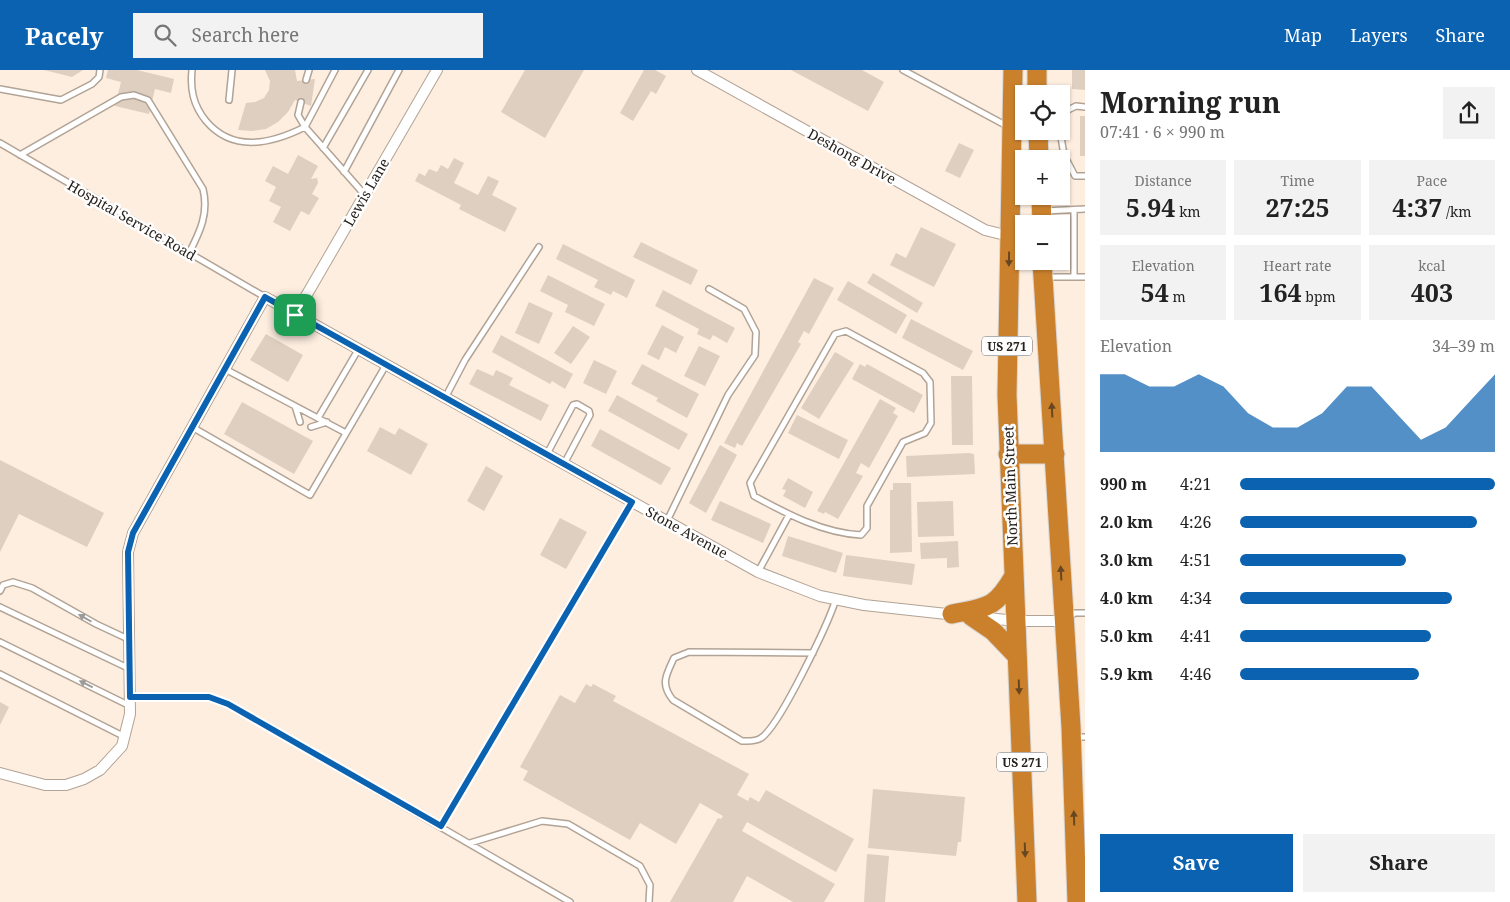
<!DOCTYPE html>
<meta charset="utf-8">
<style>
:root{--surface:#fff;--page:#f2f2f2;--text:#222;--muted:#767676;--accent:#0b62b0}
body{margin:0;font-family:"Noto Serif",serif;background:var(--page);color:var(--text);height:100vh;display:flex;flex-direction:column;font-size:19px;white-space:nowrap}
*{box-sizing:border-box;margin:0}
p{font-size:16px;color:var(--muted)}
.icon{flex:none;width:28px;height:28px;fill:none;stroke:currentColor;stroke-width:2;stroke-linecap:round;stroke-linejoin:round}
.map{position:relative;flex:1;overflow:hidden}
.details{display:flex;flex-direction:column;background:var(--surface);width:425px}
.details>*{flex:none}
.buttons{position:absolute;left:1015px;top:15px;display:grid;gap:10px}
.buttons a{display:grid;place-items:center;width:55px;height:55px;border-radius:0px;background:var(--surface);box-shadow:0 1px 4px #0004;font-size:25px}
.pin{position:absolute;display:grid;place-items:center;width:42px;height:42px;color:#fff;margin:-21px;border-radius:10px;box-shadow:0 2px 8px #0006}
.round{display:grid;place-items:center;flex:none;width:52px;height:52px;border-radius:0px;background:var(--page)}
.head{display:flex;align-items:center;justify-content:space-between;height:85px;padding:0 15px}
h1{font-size:28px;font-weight:700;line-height:38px}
.metrics{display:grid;grid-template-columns:repeat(3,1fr);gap:8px;height:85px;padding:5px 15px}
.metrics div{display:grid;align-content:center;border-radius:0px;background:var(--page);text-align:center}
.metrics b{font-size:25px;font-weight:700}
.metrics small{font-size:14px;font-weight:400}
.metrics p{font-size:14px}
.chart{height:140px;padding:10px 15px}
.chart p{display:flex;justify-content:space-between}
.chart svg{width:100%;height:90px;margin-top:5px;fill:var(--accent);opacity:.7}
.button{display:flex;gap:10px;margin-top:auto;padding:10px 15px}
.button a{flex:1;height:58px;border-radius:0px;background:var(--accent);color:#fff;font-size:20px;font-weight:700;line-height:58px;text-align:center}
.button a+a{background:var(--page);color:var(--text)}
ul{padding:0 15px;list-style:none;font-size:16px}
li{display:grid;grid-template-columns:80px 60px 1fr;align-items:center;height:38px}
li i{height:12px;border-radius:6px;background:var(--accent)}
header{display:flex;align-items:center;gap:30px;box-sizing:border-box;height:70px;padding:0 25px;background:var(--accent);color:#fff}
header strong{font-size:24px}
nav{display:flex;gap:28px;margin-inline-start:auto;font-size:18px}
.search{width:350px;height:45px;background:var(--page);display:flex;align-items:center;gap:12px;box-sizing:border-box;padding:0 18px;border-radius:0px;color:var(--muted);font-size:19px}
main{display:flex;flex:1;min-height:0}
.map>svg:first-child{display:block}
.building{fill:#decfc1}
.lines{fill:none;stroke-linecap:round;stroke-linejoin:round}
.lane-casing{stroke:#b1a395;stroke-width:8}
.street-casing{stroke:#b1a395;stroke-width:12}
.highway-casing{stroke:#d8d7d6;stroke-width:21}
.lane{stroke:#fff;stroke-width:5}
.street{stroke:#fff;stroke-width:10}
.highway{stroke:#cb812c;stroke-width:19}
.oneway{fill:#674722}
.oneway2{fill:#9d9b98}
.route-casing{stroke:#fff;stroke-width:10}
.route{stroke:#0b62b0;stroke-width:6}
.labels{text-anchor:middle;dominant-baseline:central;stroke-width:5;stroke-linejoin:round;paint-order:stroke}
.shield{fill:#fefefe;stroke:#66635f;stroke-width:1}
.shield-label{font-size:12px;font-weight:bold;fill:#25201b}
.street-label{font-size:14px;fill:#25201b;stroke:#fefefe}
</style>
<header>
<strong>Pacely</strong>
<div class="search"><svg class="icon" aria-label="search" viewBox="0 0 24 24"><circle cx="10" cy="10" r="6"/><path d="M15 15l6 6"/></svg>Search here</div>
<nav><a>Map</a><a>Layers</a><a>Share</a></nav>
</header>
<main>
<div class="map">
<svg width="1085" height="832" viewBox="0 0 1085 832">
<rect width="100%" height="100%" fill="#feeee0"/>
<!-- building -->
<path class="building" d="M44,0H83L72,7Z
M108,0H137L174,9L171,23L155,19L149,44L115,36L121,12L106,8Z
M265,0H295L297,11L315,9L311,36L295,30L288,42L278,52L266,59L252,61L238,60L246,33L255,32L264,28L269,20L270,11Z
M525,0H584L545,68L501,42Z
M644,0H655L666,6L656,24L651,21L633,51L620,43Z
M791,0H862L884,12L868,41Z
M1072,0H1085V20L1072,19Z
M1080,46H1085V86H1080Z
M959,73L974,80L960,108L945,101Z
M298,85L318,96L311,109L317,108L318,113L312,124L319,128L309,145L301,141L290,161L273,152L281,137L269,131L276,117L265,111L273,96L288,104Z
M454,88L464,93L454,113L478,125L488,106L499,111L492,125L517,138L505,162L459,139L461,135L415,111L419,103L425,106L429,99L437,102L441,95L448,99Z
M921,157L956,174L934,217L890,195L896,183L906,188Z
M641,172L698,200L691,215L633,187Z
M563,174L635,210L627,228L613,221L611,225L594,217L598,210L556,189Z
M873,203L923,233L917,243L867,213Z
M548,205L605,234L594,256L565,242L568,235L540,221Z
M814,208L834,218L809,264L804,261L798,272L801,274L742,376L737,373L735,378L724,373Z
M848,211L907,245L896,264L837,230Z
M663,220L735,258L727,273L713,265L710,270L697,264L699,259L655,236Z
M529,232L553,243L539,274L515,263Z
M911,249L973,281L963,300L902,268Z
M662,255L684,267L676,283L665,277L659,290L647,284Z
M573,256L590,267L571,294L554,283Z
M266,264L303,285L288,312L250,290Z
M501,265L573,304L565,319L552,311L550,314L492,282Z
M699,276L720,286L705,316L684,306Z
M835,282L854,293L819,349L801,338Z
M594,290L617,301L606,324L583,313Z
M642,294L699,324L687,348L656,331L658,328L631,314Z
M860,294L865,297L867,294L923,325L914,343L852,309Z
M477,299L493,306L496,300L513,308L509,315L549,335L541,351L469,314Z
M951,306H972L973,375H952Z
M617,325L688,364L679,380L608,341Z
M880,329L896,338L893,343L898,346L869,398L861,393L856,403L863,406L838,449L825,442L824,444L817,441Z
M242,332L313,371L294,404L224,364Z
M797,345L848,370L839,389L788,363Z
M380,357L395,365L399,358L428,374L411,405L367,381Z
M600,359L671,398L661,415L591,376Z
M720,375L737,385L706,443L689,433Z
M969,383L974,384L975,404L907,407L906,386Z
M0,390L104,443L87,477L19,444L0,482Z
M486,396L503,406L484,441L467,431Z
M788,408L813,422L805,438L783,426L786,420L782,419Z
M893,413H911L912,482L890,483V420H893Z
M720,431L771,454L763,473L711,450Z
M953,431L954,466L918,467L917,432Z
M560,448L587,462L566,499L540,485Z
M788,466L843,483L836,503L782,486Z
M958,471L959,497L947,498V488L921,489L920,473Z
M846,485L915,494L912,515L843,506Z
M586,614L591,617L593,614L616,626L613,631L749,704L737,725L748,731L750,727L759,732L766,720L854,769L836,802L747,752L742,761L835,814L824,832H793L747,806L733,832H670L718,748L721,749L723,746L700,733L676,774L640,753L630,770L523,710L528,701L520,697L560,625L575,633Z
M0,632L9,637L0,655Z
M873,719L965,727L961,772H958L956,786L868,778Z
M867,784L889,786L885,832H864Z"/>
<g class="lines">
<!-- lane casing -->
<g class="lane-casing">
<path id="lane" d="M192,0C190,19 193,35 206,51C233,83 271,74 305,57L298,45L301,32
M335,0L305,57L364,124
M903,0L1007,56
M306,10L309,0
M0,19L61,30L92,14L99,7L100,0
M229,30L232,0
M1061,47L1062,43L1076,36L1085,37
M1060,61L1064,85L1075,106H1085
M1043,63L1059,66
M0,73L265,227
M323,78L368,0
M20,85L121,27L134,25L148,30L203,119C209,143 200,162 189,183
M344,102L399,0
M1074,140V207
M1044,141L1085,139
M1047,207H1085
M846,261L923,303L930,312L931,353L925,363L903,372L867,436V458L861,465C823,463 787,444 754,426L750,413L835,264Z
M225,299L346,363
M445,328L465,290L539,177
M295,336L300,352
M318,348L358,280
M192,357L310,425L386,295
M311,357L327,352
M547,384L573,335L577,334L589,341L590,345L564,394
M667,451L728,325L755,285L756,262L744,239L709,219
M758,502L789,445
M0,521L3,515L13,512L32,518L96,554L128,569
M0,537L130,599
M1069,547L1075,543H1085
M0,572L130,636
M813,583L689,582L674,588C666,605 660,614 673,630L742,671C748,671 755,672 761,668C779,657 828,554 836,529
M0,604L125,667
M130,627H209L228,634L570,832
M1074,667H1085
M441,756L632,432
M470,773L542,751L568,754L640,796L650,815L649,832"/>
</g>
<!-- street casing -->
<g class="street-casing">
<path id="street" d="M697,0L985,160L1009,166
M295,245L437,0
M978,547L1016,551H1064
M0,703L45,715H66L84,709L100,700L122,676L130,644L128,482L133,463L265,227L758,502L820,526L864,535L956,545"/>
</g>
<!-- highway casing -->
<g class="highway-casing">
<path id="highway" d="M1013,0L1007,325L1027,832
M1037,0V24
M1038,61L1039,89
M1041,126L1042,154
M1042,191L1071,657L1077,832
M1008,384H1055
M952,544C987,537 995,539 1014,506
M971,546L993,561L1017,586"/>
</g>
<!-- lane -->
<use href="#lane" class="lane"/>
<!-- street -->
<use href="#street" class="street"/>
<!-- highway -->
<use href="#highway" class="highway"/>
</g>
<!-- one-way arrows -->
<defs><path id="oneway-solid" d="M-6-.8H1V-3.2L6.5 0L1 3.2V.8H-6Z" transform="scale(1.25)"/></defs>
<g class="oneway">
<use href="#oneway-solid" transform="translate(1009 189) rotate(91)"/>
<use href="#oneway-solid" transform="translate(1052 340) rotate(-93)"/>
<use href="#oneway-solid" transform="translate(1061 503) rotate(-93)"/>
<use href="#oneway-solid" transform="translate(1019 617) rotate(88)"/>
<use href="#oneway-solid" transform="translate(1074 748) rotate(-92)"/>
<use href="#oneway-solid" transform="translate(1025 780) rotate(88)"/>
</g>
<g class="oneway2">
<use href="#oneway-solid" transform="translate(85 548) rotate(-150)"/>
<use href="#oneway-solid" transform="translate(86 614) rotate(-154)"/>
</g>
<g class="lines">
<!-- route casing -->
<g class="route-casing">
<path id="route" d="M265,227L632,432L441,756L228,634L209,627H130L128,482L133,463Z"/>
</g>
<!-- route -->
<use href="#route" class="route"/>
</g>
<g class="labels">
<!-- shield labels -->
<g class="shield">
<rect x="982" y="266.5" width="50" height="19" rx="4"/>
<rect x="997" y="682.5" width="50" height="19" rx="4"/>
</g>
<g class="shield-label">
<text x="1007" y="276">US 271</text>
<text x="1022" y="692">US 271</text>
</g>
<!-- street labels -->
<g class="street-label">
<text transform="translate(852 86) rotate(29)">Deshong Drive</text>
<text transform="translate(366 122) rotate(-60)">Lewis Lane</text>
<text transform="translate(132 150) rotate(30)">Hospital Service Road</text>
<text transform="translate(1010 416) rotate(-92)">North Main Street</text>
<text transform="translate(687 462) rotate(29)">Stone Avenue</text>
</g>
</g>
</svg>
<div class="buttons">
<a><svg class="icon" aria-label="locate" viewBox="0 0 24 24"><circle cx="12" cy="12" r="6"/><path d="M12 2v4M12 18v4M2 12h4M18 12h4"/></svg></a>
<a>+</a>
<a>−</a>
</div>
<div class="pin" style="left:295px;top:245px;background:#1e9e55"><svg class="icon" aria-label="arrive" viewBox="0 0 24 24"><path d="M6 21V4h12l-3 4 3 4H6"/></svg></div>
</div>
<section class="details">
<div class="head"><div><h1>Morning run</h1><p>07:41 · 6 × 990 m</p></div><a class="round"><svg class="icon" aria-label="share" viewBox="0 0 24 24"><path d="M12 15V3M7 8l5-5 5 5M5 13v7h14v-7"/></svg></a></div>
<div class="metrics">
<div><p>Distance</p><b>5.94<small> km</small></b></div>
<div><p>Time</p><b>27:25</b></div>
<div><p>Pace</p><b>4:37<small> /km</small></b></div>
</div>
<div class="metrics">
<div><p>Elevation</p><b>54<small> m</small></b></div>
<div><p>Heart rate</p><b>164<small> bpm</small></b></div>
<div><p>kcal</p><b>403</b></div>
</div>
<div class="chart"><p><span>Elevation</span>34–39 m</p>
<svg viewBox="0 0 160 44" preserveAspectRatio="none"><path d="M0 44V6L10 6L20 12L30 12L40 6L50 12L60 25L70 32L80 32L90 25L100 12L110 12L120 25L130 38L140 32L150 19L160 6V44z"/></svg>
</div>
<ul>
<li><b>990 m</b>4:21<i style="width:100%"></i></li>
<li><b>2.0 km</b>4:26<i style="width:93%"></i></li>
<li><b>3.0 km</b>4:51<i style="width:65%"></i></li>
<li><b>4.0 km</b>4:34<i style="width:83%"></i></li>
<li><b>5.0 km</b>4:41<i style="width:75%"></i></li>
<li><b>5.9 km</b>4:46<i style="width:70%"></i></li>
</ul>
<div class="button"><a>Save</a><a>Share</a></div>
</section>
</main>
